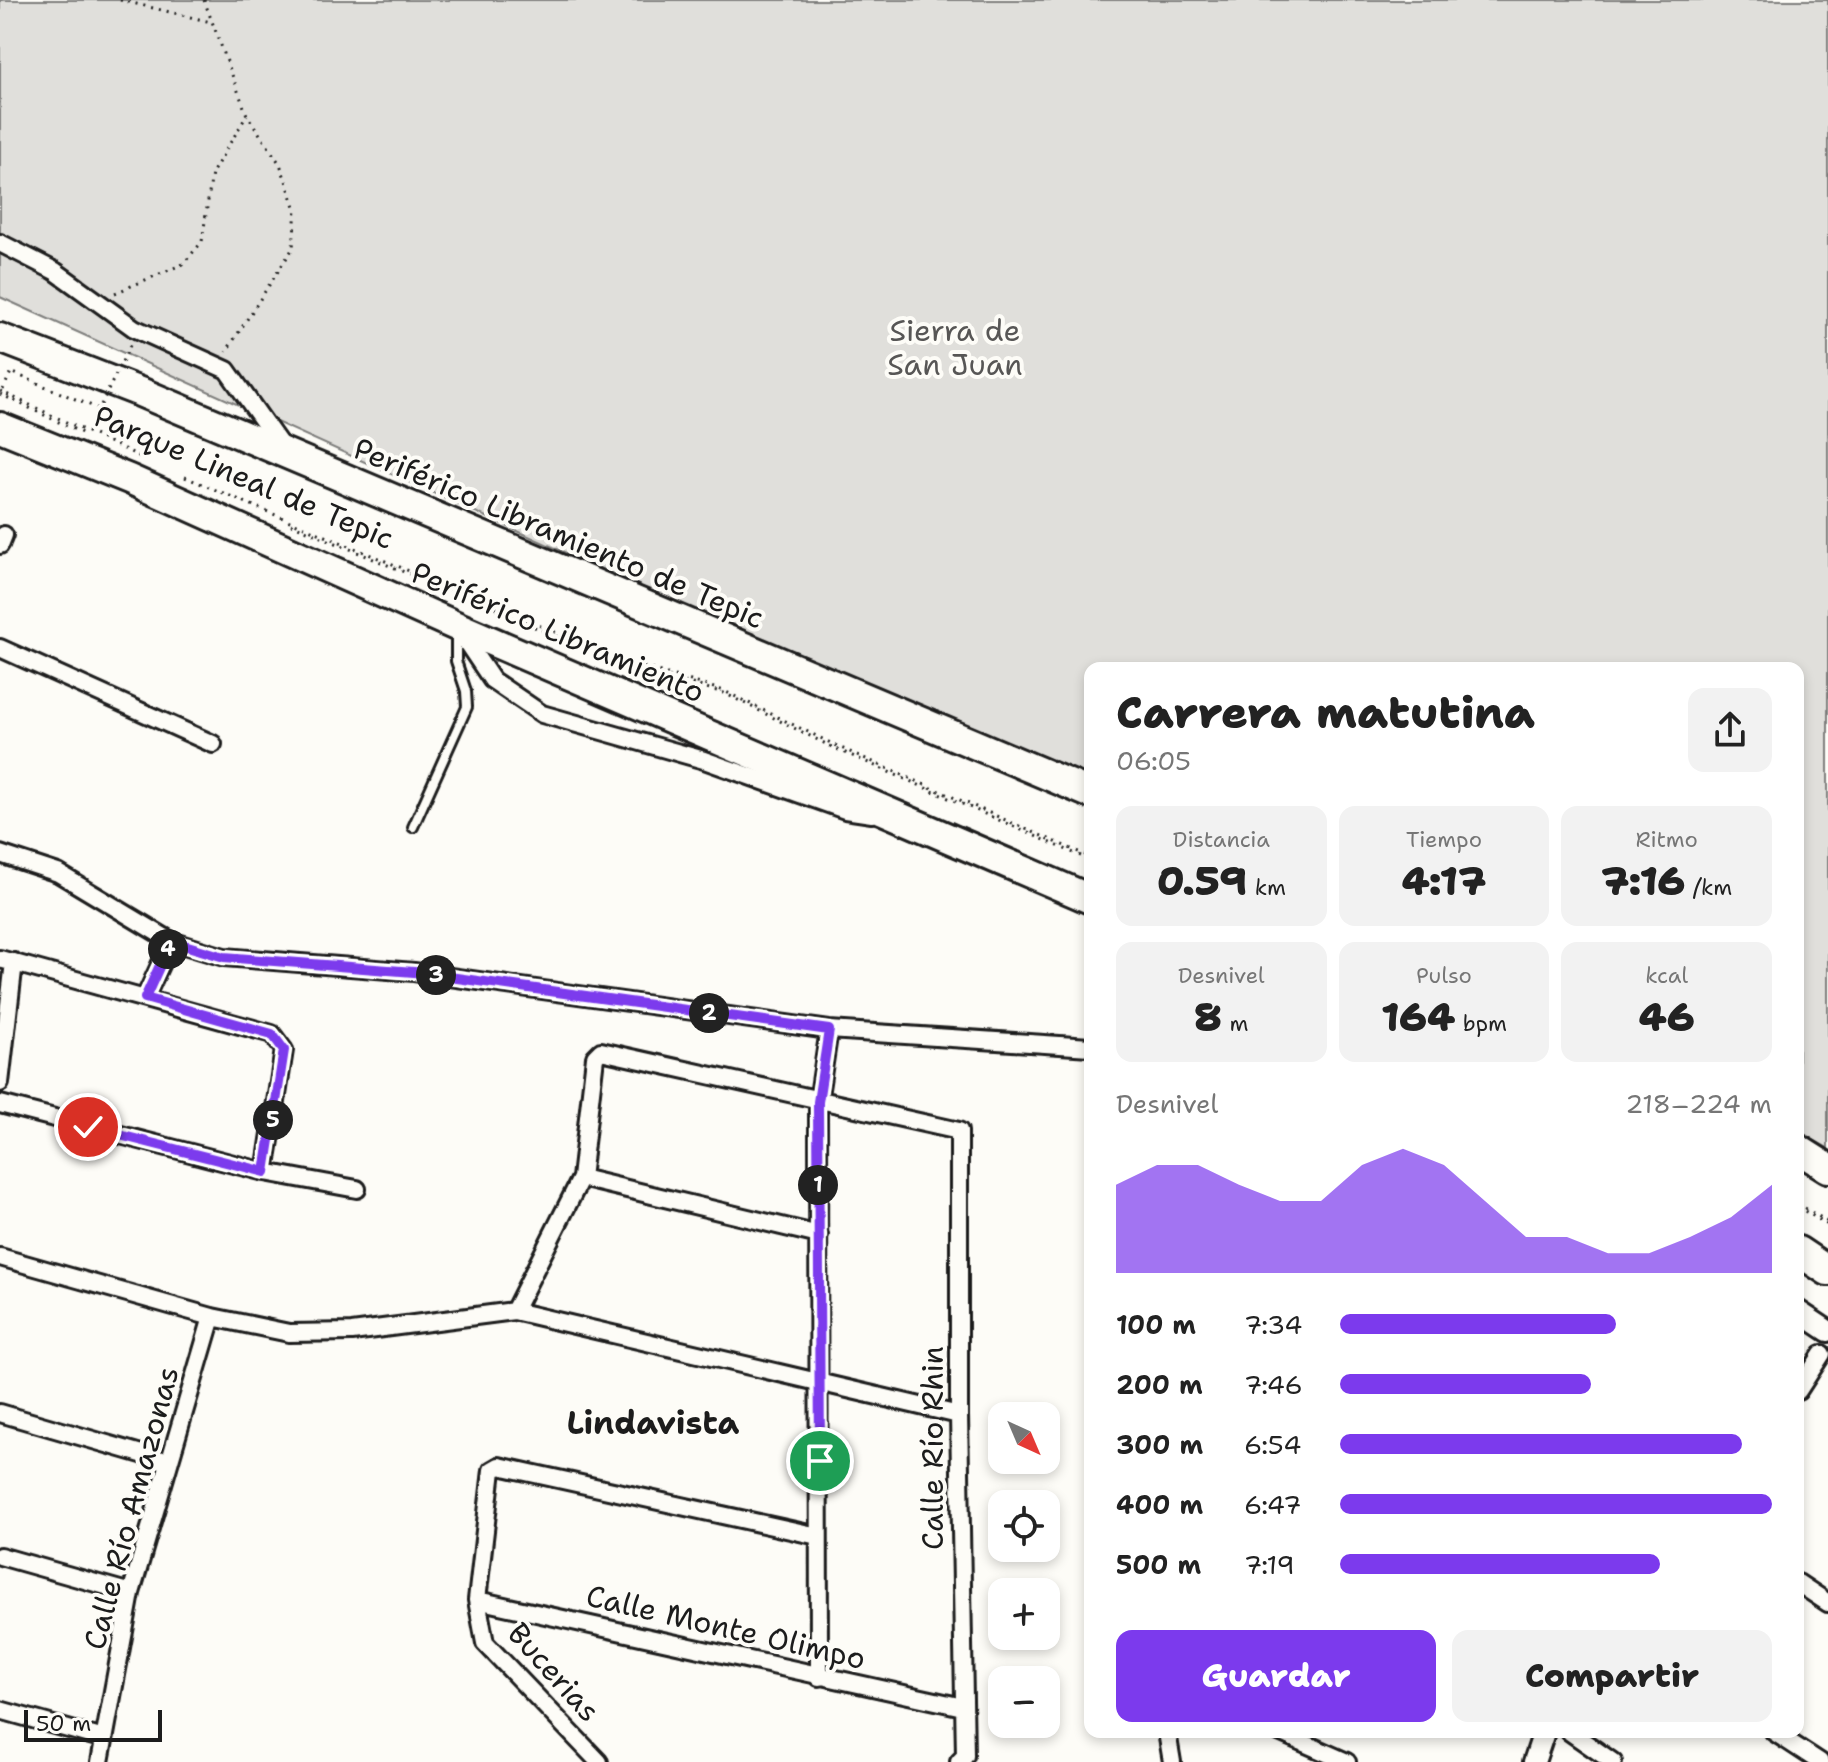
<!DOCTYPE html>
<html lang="es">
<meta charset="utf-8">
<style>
:root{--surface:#fff;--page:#f2f2f2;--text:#222;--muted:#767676;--accent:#7c3aed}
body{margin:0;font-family:"Shantell Sans",sans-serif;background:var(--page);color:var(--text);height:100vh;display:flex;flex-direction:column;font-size:30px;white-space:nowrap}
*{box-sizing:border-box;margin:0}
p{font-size:26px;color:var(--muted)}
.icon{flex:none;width:44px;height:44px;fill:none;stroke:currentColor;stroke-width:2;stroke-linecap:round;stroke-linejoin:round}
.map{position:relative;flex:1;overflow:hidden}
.side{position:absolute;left:1084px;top:662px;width:720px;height:1076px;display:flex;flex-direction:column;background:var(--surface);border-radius:16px;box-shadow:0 4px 12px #0003}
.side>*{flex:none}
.needle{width:52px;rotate:136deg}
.fabs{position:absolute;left:988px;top:1402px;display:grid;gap:16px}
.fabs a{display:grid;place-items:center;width:72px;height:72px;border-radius:16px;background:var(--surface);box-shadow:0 4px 12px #0003;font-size:40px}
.scale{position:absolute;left:24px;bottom:20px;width:138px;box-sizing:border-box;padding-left:8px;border:4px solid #1c1c1c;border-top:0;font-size:22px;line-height:28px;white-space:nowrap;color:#1c1c1c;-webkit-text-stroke:6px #fdfcf7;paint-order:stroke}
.pin{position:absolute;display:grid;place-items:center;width:68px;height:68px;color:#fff;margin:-34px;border:4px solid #fff;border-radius:50%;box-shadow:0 2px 8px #0007}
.km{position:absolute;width:40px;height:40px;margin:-20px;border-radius:50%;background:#222;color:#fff;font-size:22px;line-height:40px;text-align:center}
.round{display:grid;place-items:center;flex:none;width:84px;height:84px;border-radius:16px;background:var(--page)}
.overview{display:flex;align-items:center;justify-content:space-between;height:136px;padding:0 32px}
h1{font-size:44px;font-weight:800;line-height:60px}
.stats{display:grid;grid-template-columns:repeat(3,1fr);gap:12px;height:136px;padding:8px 32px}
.stats div{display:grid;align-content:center;border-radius:16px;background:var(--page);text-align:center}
.stats b{font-size:40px;font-weight:800}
.stats small{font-size:22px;font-weight:400}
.stats p{font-size:22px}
.chart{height:224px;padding:16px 32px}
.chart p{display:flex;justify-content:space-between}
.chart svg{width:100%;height:144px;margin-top:8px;fill:var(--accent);opacity:.7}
.action{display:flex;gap:16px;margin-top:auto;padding:16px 32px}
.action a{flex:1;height:92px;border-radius:16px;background:var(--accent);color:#fff;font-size:32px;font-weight:800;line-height:92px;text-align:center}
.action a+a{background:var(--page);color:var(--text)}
ul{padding:0 32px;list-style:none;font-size:26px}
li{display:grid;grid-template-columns:128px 96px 1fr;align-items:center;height:60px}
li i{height:20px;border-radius:10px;background:var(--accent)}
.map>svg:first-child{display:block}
.green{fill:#e0dfdb;stroke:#7e7e7c;stroke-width:2}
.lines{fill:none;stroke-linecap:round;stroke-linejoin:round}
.service-casing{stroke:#1c1c1c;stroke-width:14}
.minor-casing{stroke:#1c1c1c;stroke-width:22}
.tertiary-casing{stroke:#1c1c1c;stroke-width:26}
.trunk-casing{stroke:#1c1c1c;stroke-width:34}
.path{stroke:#1c1c1c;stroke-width:3;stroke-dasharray:2 6;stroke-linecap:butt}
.service{stroke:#fdfcf7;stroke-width:8}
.minor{stroke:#fdfcf7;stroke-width:16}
.tertiary{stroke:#fdfcf7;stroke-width:20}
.trunk{stroke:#fdfcf7;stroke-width:28}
.path-bridge{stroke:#1c1c1c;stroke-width:3;stroke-dasharray:2 6;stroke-linecap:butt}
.route-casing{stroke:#fff;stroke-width:16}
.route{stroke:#7c3aed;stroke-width:10}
.labels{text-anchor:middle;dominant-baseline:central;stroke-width:8;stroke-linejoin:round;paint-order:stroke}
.park-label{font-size:30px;fill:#575655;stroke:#fdfcf7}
.street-label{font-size:30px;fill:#1c1c1c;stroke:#fdfcf7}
.neighbourhood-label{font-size:32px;font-weight:bold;fill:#1c1c1c;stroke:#fdfcf7}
</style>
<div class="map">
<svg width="1828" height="1762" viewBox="0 0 1828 1762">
<rect width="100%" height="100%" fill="#fdfcf7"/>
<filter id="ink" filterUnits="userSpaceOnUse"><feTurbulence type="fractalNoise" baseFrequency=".0125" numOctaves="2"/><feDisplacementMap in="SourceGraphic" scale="16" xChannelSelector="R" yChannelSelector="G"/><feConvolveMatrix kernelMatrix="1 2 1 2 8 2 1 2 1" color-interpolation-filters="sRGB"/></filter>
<g filter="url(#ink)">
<!-- green -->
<path class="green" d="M0,0H1828V1148L1798,1131V668H1090V790L0,297Z"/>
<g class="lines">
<!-- service casing -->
<g class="service-casing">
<path id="service" d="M413,827L467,707L466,691L456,661V633"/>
</g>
<!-- minor casing -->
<g class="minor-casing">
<path id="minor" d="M0,243L55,271L134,328L227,370L283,449
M0,545L4,535
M459,631L492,680L542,714L704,760L845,810L872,814
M0,648L213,744
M0,854L58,873L171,941L224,957L414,972L829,1030L1090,1047
M0,959L272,1034L284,1050L265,1172
M145,998L171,941
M0,1083L14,962
M0,1104L265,1172L357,1189
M581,1178L819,1235
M0,1257L212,1317L289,1333L352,1332L514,1311L959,1415
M514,1311L581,1178L595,1057L601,1051L959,1131V1415L965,1756L959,1762
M1798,1391L1822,1354
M0,1413L169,1462
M0,1556L131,1593
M1798,1583L1828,1603
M477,1600L963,1707
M819,1677L818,1102L829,1030
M0,1710L104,1739
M1167,1732L1172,1762
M1279,1732L1347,1762
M1570,1732L1613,1762
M1774,1732L1820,1762
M100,1762L131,1593L212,1317
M599,1762L485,1643L477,1600L492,1470L499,1466L818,1536"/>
</g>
<!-- tertiary casing -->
<g class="tertiary-casing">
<path id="tertiary" d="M1798,1311L1828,1331
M1534,1762L1544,1732"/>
</g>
<!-- trunk casing -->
<g class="trunk-casing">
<path id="trunk" d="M0,338L140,392L1090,793
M0,427L129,479L456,626L1090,899
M1798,1149L1828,1168
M1798,1251L1828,1271"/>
</g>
<!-- path -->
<path class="path" d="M120,0L211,22
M204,0L247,115L280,164L296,209L293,248L226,352
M115,293L183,264L202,242L212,173L247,115
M0,391L141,457
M0,394L86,435
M185,477L624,661L724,691L841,748L1090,857
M291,524L624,665L724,693L832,747L1090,860
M1798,1204L1828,1222
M1798,1207L1828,1225"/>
<!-- service -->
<use href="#service" class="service"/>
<!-- minor -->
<use href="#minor" class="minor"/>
<!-- tertiary -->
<use href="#tertiary" class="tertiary"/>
<!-- trunk -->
<use href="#trunk" class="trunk"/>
<!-- path-bridge -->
<path class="path-bridge" d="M3,390L11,372L99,409L135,335"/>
</g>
</g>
<g class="lines" filter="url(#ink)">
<!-- route casing -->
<g class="route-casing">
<path id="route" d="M88,1127L265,1172L284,1050L272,1034L145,998L171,941L224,957L414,972L829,1030L818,1102L820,1461"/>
</g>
<!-- route -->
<use href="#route" class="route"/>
</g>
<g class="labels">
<!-- park labels -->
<g class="park-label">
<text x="955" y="330">Sierra de<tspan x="955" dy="34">San Juan</tspan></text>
</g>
<!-- street labels -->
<g class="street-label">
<text transform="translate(244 477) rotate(23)">Parque Lineal de Tepic</text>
<text transform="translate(559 533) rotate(23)">Periférico Libramiento de Tepic</text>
<text transform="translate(558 632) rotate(23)">Periférico Libramiento</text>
<text transform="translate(932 1448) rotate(-90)">Calle Río Rhin</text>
<text transform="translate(131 1508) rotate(-75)">Calle Río Amazonas</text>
<text transform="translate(726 1627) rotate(13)">Calle Monte Olimpo</text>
<text transform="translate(554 1672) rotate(48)">Bucerias</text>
</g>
<!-- neighbourhood labels -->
<g class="neighbourhood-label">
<text x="653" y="1422">Lindavista</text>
</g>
</g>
</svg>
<div class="fabs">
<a><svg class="needle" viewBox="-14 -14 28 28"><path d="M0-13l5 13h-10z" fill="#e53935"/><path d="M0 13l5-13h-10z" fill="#767676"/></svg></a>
<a><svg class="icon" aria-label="locate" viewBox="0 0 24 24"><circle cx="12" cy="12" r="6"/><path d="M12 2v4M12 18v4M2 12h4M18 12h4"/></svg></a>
<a>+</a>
<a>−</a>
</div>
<div class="scale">50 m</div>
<div class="pin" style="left:820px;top:1461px;background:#1e9e55"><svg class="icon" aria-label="arrive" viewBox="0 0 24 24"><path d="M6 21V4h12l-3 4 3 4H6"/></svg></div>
<div class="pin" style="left:88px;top:1127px;background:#d93025"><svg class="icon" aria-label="check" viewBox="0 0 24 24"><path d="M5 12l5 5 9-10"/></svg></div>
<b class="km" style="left:818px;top:1185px">1</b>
<b class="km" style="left:709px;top:1013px">2</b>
<b class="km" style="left:436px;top:975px">3</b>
<b class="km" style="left:168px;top:949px">4</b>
<b class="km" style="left:273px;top:1120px">5</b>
<section class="side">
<div class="overview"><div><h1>Carrera matutina</h1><p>06:05</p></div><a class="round"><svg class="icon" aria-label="share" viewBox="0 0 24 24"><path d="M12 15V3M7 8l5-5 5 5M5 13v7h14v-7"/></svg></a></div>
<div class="stats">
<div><p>Distancia</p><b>0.59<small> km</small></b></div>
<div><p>Tiempo</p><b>4:17</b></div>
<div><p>Ritmo</p><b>7:16<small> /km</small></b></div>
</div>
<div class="stats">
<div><p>Desnivel</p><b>8<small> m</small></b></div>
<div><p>Pulso</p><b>164<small> bpm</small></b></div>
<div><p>kcal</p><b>46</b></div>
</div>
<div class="chart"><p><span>Desnivel</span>218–224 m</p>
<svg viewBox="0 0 160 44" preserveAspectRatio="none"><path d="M0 44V17L10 11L20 11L30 17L40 22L50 22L60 11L70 6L80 11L90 22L100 33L110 33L120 38L130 38L140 33L150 27L160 17V44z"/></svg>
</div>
<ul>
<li><b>100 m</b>7:34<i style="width:64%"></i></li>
<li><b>200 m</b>7:46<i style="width:58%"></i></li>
<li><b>300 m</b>6:54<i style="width:93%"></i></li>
<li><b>400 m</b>6:47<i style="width:100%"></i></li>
<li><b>500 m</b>7:19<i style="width:74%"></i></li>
</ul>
<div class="action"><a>Guardar</a><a>Compartir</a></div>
</section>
</div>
